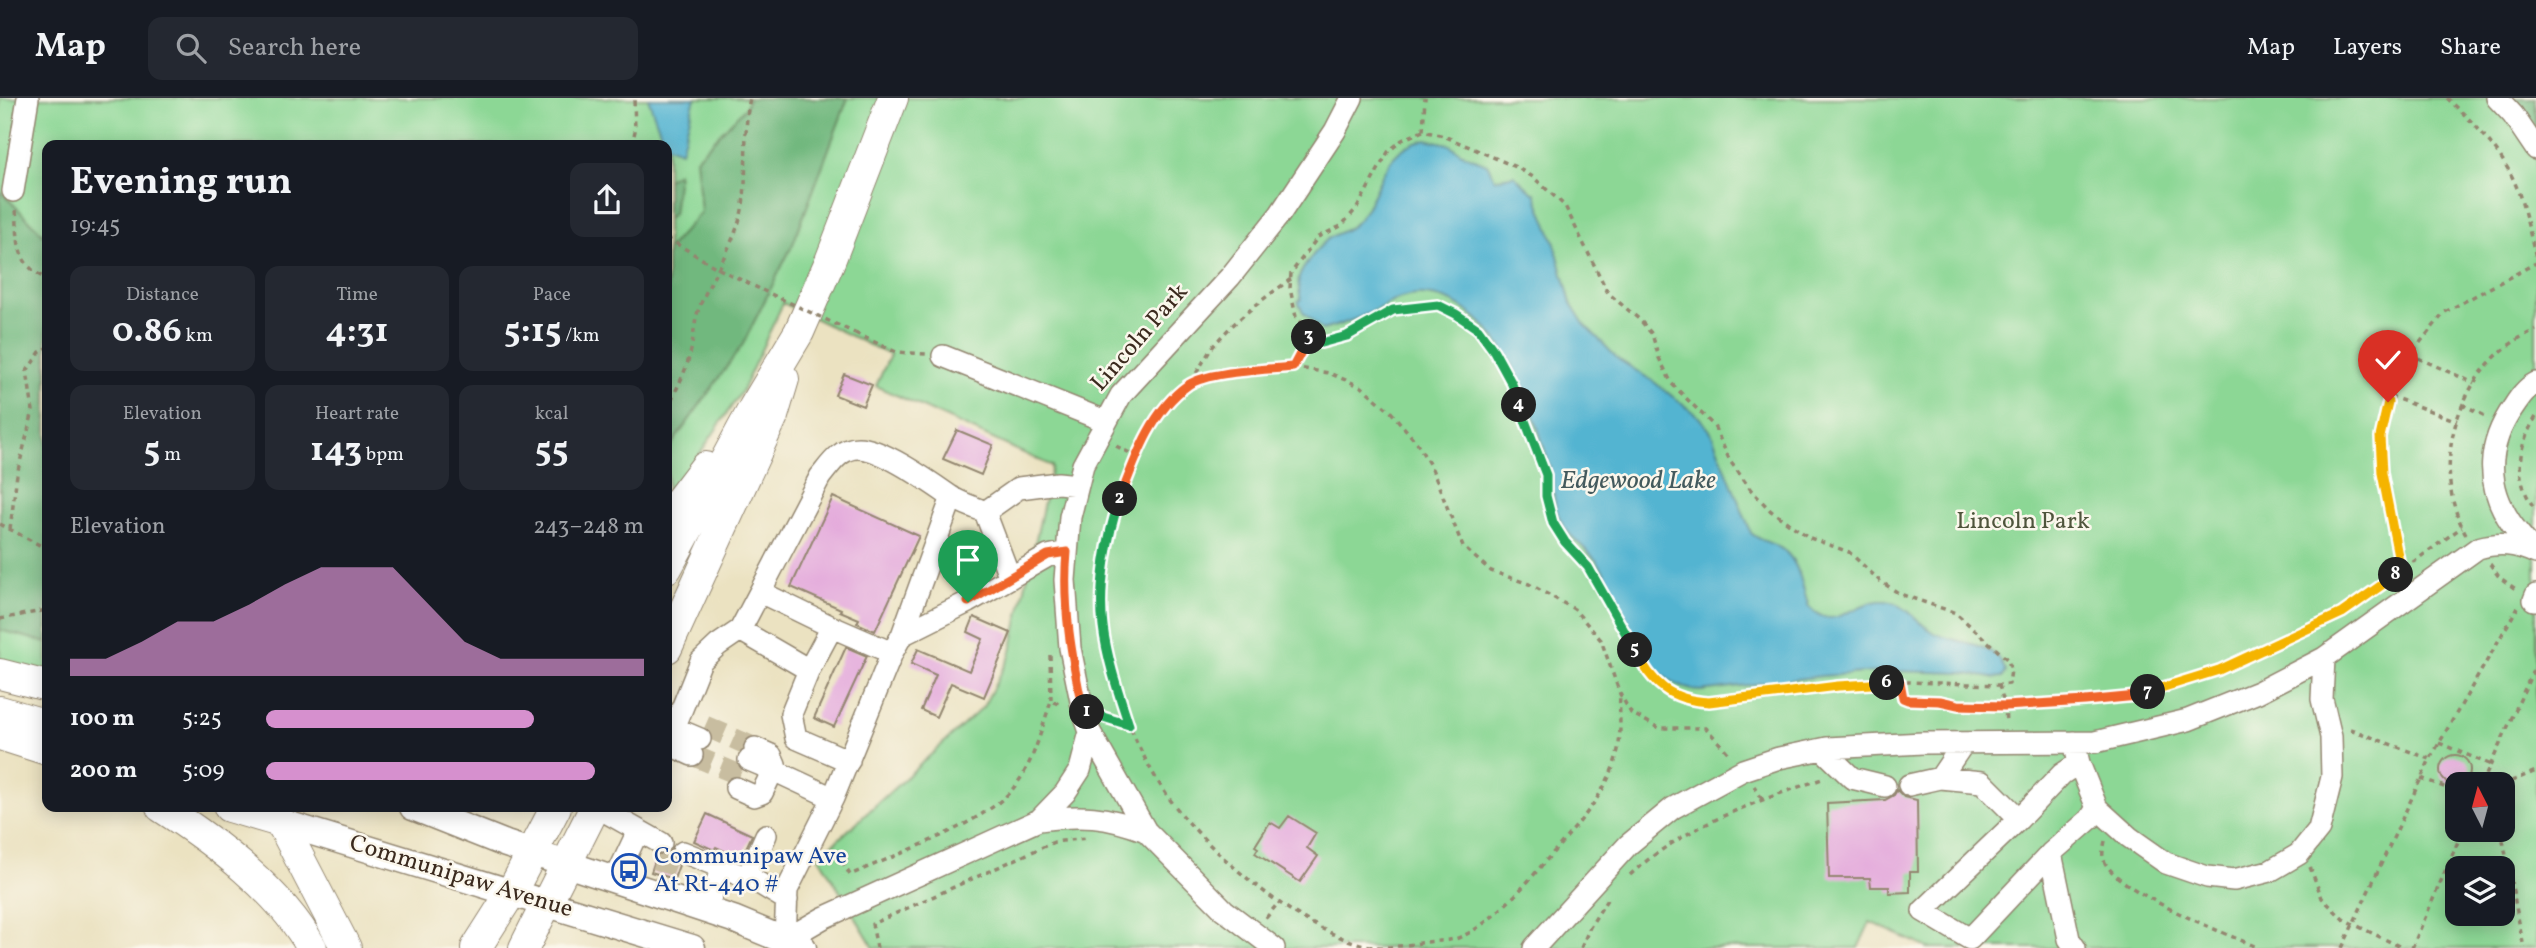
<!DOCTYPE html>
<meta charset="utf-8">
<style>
:root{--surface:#171b24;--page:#242831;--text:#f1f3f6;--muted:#9ea1a6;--line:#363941;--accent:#d690ce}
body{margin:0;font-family:Vollkorn,serif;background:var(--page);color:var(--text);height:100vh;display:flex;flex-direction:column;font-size:26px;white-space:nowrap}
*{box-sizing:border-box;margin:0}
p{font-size:23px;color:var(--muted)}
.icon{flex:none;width:38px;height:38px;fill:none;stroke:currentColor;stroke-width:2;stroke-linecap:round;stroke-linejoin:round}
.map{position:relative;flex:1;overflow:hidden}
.side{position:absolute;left:42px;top:42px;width:630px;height:672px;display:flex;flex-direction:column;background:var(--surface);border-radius:14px;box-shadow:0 4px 18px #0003}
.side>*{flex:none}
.needle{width:46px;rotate:354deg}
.fabs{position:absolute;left:2445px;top:674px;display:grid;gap:14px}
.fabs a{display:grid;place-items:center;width:70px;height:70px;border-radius:14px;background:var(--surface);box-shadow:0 4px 18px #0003;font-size:35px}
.pin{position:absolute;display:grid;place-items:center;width:60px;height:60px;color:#fff;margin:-72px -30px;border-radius:50% 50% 50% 0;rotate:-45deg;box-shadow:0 0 7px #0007}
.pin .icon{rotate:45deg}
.km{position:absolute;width:35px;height:35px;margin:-18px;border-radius:50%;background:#222;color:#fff;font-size:19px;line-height:35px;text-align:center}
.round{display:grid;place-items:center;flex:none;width:74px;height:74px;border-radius:14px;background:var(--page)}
.head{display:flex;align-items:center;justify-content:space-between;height:119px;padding:0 28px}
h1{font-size:38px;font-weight:700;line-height:52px}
.metrics{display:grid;grid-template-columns:repeat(3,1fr);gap:10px;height:119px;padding:7px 28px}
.metrics div{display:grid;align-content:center;border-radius:14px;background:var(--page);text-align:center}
.metrics b{font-size:35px;font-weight:700}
.metrics small{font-size:19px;font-weight:400}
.metrics p{font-size:19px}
.chart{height:196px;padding:14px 28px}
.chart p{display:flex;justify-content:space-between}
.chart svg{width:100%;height:126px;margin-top:7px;fill:var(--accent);opacity:.7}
ul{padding:0 28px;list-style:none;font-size:23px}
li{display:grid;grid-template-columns:112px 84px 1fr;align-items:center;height:52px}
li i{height:18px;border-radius:9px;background:var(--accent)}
header{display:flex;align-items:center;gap:42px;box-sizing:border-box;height:98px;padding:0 35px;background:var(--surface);border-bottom:2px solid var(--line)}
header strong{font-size:33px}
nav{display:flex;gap:38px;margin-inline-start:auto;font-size:24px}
.search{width:490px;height:63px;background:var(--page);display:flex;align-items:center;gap:18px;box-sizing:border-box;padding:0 24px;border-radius:14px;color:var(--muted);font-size:26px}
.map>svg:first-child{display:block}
.green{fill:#8cd795;stroke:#64805a;stroke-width:2;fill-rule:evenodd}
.forest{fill:#71b87e;stroke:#56714e;stroke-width:2}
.water{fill:#53b4d1;stroke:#476f78;stroke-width:2}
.building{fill:#e4abdc}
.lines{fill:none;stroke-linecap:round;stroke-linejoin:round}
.minor-tunnel{stroke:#c8bda0;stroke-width:21;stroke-dasharray:21 10;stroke-linecap:butt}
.minor-casing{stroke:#938670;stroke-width:24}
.major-casing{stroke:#938670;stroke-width:29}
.highway-casing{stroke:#938670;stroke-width:32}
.path{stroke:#938670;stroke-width:3.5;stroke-dasharray:5 5;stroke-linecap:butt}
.minor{stroke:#fff;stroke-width:21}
.major{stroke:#fff;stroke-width:26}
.highway{stroke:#fff;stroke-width:30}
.path-bridge{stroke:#938670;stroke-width:3.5;stroke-dasharray:5 5;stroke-linecap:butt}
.split-1-casing{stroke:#fff;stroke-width:14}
.split-2-casing{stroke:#fff;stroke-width:14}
.split-3-casing{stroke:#fff;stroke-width:14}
.split-4-casing{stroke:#fff;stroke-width:14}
.split-5-casing{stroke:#fff;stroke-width:14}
.split-6-casing{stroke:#fff;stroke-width:14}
.split-7-casing{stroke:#fff;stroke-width:14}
.split-8-casing{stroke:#fff;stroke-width:14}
.split-9-casing{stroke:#fff;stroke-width:14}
.split-1{stroke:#f0652b;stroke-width:9}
.split-2{stroke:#22a559;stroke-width:9}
.split-3{stroke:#f0652b;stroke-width:9}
.split-4{stroke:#22a559;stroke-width:9}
.split-5{stroke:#22a559;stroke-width:9}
.split-6{stroke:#f5b400;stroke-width:9}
.split-7{stroke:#f0652b;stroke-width:9}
.split-8{stroke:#f5b400;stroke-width:9}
.split-9{stroke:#f5b400;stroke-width:9}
.labels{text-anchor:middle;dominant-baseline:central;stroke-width:5;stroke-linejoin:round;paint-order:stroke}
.street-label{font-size:24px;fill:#3b2a1e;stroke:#fbf7ec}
.park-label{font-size:24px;fill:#4f553c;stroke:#fbf7ec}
.transit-label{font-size:24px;fill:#164399;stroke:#fbf7ec;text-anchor:start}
.water-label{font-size:26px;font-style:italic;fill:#435a5d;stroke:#fbf7ec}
</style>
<header>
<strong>Map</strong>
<div class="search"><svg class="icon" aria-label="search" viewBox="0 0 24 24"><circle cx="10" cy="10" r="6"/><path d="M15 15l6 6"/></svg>Search here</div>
<nav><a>Map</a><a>Layers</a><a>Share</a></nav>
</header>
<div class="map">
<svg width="2536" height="850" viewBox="0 0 2536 850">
<rect width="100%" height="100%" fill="#fbf7ec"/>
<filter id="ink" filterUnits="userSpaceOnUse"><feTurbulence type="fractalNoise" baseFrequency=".0143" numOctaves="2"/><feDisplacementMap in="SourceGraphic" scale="14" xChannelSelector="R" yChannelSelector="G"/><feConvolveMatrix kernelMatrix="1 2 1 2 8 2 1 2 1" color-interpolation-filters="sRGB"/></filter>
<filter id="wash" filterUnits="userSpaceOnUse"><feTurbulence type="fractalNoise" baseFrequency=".00686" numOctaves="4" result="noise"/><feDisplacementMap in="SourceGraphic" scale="28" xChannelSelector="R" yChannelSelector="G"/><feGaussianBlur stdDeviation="1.57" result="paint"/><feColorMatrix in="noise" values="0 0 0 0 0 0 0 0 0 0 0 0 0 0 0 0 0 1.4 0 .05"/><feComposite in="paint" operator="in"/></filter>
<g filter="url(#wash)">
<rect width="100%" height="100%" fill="#ebe2c1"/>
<!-- green -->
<path class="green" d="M0,0H2536V850H1928L1870,824L1858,850H874L819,759L983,609L1010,558L1052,368L876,288L890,257L783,205L742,293L667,404V47H47V577L0,563ZM2457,686H2502V732H2457ZM2457,770H2502V816H2457Z"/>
<!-- forest -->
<path class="forest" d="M749,0H848L793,146L743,246L667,353V152L701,114L696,60L745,10Z
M2504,0H2536V40Z
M678,75L673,116L667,121V81Z
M0,93L47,140V545L0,532Z"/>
<!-- water -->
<path class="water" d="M648,0H695L681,53L665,47Z
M1426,41L1448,46L1467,58L1487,66L1495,81L1514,77L1533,95H1535L1554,143L1571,205L1584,226L1618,261L1654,284L1698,318L1711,334L1751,435C1760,443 1770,444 1780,450C1799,460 1802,489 1809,509C1834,535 1851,506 1878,503C1903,500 1915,523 1933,534C1952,545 1976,542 1994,556C2000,560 2003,568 2006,574L2003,579L1992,580L1962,575L1893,573L1822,578L1700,593C1637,587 1628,508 1599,466C1586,449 1565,438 1558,417C1552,402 1554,386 1550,370C1532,308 1500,200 1422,197C1400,196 1387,207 1368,216C1353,222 1338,228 1322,232L1303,214L1298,203L1301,202C1300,196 1297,186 1299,180C1301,171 1320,147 1328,141C1338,134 1351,132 1359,121C1383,90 1380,51 1426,41Z"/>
<g id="blocks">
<!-- building -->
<path class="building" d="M844,276L872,287L863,308L835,297Z
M957,332L993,347L981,377L943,361Z
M833,399L919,438L875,533L857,525L859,521L840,513L841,511L791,489Z
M974,519L1011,535L984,599L951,585L936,619L921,612L936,577L911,566L918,551L969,573L983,541L968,534Z
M846,549L867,558L834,629L814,620Z
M2440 672a15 15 0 1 1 30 0a15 15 0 1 1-30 0Z
M1897,692L1904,699L1917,702L1918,774H1910V794L1889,795V789H1871L1870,780H1829L1827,705L1885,702L1894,697Z
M707,716L752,737L741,761L716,749L714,752L694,743Z
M1289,718L1316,735L1307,750L1318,758L1300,784L1255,755L1258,750L1255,748L1270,724L1280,730Z
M670,754L672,761L679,767L674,781L651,774L657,757L662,758Z"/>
</g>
</g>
<g filter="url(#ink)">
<use href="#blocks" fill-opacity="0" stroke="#938670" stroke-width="2"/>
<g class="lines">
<!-- minor-tunnel -->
<path class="minor-tunnel" d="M705,628L755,650
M692,657L742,678
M656,761L678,769"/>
<!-- minor casing -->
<g class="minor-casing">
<path id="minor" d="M2497,0L2513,17L2536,51
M13,93L28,0
M943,258L1105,323
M2536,285C2526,290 2520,299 2514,308C2487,346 2485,386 2511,425C2519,436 2525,445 2536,453
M1010,480L985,414L1019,390L1058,385L1078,387
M760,494L832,529
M2534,502L2536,497
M902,537L952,399
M809,572L832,529L892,555
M674,630L700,641
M2074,644L2079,665L2097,710L2129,739L2166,765L2207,779L2234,782L2270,773L2299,756L2319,731L2332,679L2331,639L2322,601L2324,560
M668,646L692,657
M667,648L701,563L718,547L740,532
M1822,651L1852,680L1885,688
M749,662L773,672L775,666L771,657L755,650
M849,663L796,640L791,616L809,572L740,532L820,379C830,367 840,350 858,350C882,350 930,384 950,398C960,405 974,409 985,414
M2079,665L2062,676L2019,721L1923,813L1970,841L2051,755L2090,721L2097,710
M1940,680L1982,684L2019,721
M1909,687L1940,680L1963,646
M736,690L754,698L762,695L773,672L833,700
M597,709L661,745
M1039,722L1065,695L1080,672L1090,634
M683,754L757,784L787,802
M2051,755L2069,841L2075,850
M747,780L766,737
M615,782L638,733
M706,811L722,770
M785,842L787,792L833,700L892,555L902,537L968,504L1048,458L1067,454
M785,842L823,820L1039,722C1080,716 1107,718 1146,733
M1274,850L1224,812L1146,733L1090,634L1083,613L1070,550L1065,482L1070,419L1083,367L1121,297L1230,179L1280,116L1335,33L1352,0
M1534,850L1628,747L1673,710L1743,672L1779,660L1827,650L1923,645L2095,644L2188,622L2258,594L2324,560L2478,450C2500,444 2515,446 2536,455"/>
</g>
<!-- major casing -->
<g class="major-casing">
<path id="major" d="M413,709L506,746L733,821L803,850
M280,724L692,850"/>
</g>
<!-- highway casing -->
<g class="highway-casing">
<path id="highway" d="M667,419L705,369
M667,470L754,309L799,234L830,163L893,0
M667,550L773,318L784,281
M0,576L47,588
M0,613L47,627
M0,637L47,652
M161,709C215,744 280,792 312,850
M229,709L280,724
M273,709L346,850
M476,850L511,795L556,709
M524,850L595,709"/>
</g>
<!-- path -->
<path class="path" d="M2447,0C2475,26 2503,54 2517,90C2525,112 2530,137 2536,159
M1423,33L1402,42L1388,54L1357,110L1341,128L1318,139L1291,175L1290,190L1296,219L1321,245L1347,238L1393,212L1438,207L1456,216L1478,231L1494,253L1512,286L1546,377V398L1553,425L1588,469L1619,521L1643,569L1664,592L1678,600L1709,604L1838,588L1908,584L1999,587L2009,586L2011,572L2008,562L1956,515L1900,496L1880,483L1849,454L1810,440L1771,413L1751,392L1730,363L1714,328L1672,286L1659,260L1652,236L1640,222L1608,195L1565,108L1533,79L1516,69L1444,38L1423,33L1425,0
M632,47L635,33L634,0
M16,112C19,144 14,165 47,181
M667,140L717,170L762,192
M1291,181C1263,201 1237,220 1215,246C1206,257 1200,271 1191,283C1184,293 1173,300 1165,310C1125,358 1095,468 1103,529C1110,585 1133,646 1164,693C1201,749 1308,842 1377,849C1393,850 1412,846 1427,844C1437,843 1449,843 1458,840C1489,828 1522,791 1543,766C1573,731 1612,694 1619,646C1621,630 1619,612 1620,596
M855,235L896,254L926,256
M2409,256L2474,285
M1293,269L1329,275L1362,289L1391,314L1417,345L1432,371L1463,449L1491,473L1529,486L1574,511L1601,542L1620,596L1631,615L1659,630H1706L1730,657
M1191,285L1223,276L1293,269L1311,236
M2390,298L2457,323
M2462,306L2485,318
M667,311C676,292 687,272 691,252C694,237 694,224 699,210C712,177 735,146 742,112C749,75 742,37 750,0
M2536,319C2517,349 2513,383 2536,412
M1116,348L1136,358
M0,426L47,451
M10,431L17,376L33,313L27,273L40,254L47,250
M2466,436C2426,366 2461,262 2536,232
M2490,466L2499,479L2517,492
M2401,473L2382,375L2380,339L2388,304L2400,269L2445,214L2536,165
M0,521L47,512
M1050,557L1051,603
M1900,584L1903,600L1908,602L1940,603L1958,607L2005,608L2137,598L2219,572L2342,515L2462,429
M1999,587L2005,608L2006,626
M1107,620L1129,627
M2350,631L2430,661
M2439,645L2491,667
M2421,680L2457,694
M2482,686L2536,566
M2502,687L2536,673
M1754,688L1762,701
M2501,732L2524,850
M2105,743C2104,748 2102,755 2103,759C2109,792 2228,836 2259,850
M834,758L843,765L850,777C894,757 988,725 1015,688C1034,664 1041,632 1051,603L1063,607
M2310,769L2322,800L2343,821L2403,850
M1630,777C1683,728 1757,703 1825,680
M1266,820L1278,805
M877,850L872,826L1054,744L1086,740
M1581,850L1590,829L1608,800
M2342,850L2430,661L2518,509
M2412,850L2463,732"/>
<!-- minor -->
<use href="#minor" class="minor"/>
<!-- major -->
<use href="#major" class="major"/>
<!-- highway -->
<use href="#highway" class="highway"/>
<!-- path-bridge -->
<path class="path-bridge" d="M762,192L855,235"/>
</g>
</g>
<g class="lines" filter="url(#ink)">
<!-- split-1 casing -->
<g class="split-1-casing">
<path id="split-1" d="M968,504L1048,457L1067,454C1062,508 1072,560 1083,613L1087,614"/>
</g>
<!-- split-2 casing -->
<g class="split-2-casing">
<path id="split-2" d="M1087,614L1129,627C1119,596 1107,562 1103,528C1098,491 1107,436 1120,401"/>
</g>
<!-- split-3 casing -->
<g class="split-3-casing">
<path id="split-3" d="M1120,401C1135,361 1151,313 1188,287C1209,273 1267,272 1293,269L1309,239"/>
</g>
<!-- split-4 casing -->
<g class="split-4-casing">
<path id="split-4" d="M1309,239L1311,236L1321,245L1347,238L1393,212L1438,207L1456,216L1478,231L1494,253L1512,286L1519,307"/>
</g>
<!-- split-5 casing -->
<g class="split-5-casing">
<path id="split-5" d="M1519,307L1546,377V398L1553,425L1565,444L1588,469L1635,552"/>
</g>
<!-- split-6 casing -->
<g class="split-6-casing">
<path id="split-6" d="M1635,552C1652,586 1670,602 1709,604L1838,588L1887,585"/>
</g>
<!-- split-7 casing -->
<g class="split-7-casing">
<path id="split-7" d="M1887,585L1900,584L1903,600L1908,602L1940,603L1958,607L2005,608L2085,603L2137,598L2148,594"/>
</g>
<!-- split-8 casing -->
<g class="split-8-casing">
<path id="split-8" d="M2148,594L2219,572L2342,515L2396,477"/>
</g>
<!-- split-9 casing -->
<g class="split-9-casing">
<path id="split-9" d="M2388,304L2380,339L2382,375L2401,473L2396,477"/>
</g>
<!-- split-1 -->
<use href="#split-1" class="split-1"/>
<!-- split-2 -->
<use href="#split-2" class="split-2"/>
<!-- split-3 -->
<use href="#split-3" class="split-3"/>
<!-- split-4 -->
<use href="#split-4" class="split-4"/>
<!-- split-5 -->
<use href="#split-5" class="split-5"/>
<!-- split-6 -->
<use href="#split-6" class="split-6"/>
<!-- split-7 -->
<use href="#split-7" class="split-7"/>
<!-- split-8 -->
<use href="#split-8" class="split-8"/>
<!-- split-9 -->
<use href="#split-9" class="split-9"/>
</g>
<!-- icons -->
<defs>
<g id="bus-ring" transform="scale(1.75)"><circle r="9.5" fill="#fbf7ec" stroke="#1a4fb4" stroke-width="1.5"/><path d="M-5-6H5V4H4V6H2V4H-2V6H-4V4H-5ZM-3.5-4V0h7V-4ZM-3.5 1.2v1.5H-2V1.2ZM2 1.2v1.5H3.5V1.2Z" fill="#1a4fb4"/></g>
</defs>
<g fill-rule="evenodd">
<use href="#bus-ring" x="629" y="773"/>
</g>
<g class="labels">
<!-- street labels -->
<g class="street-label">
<text transform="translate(1140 240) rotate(-49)">Lincoln Park</text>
<text transform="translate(461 779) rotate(17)">Communipaw Avenue</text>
</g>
<!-- park labels -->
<g class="park-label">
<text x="2023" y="424">Lincoln Park</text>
</g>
<!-- transit labels -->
<g class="transit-label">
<text x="654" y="759">Communipaw Ave<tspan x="654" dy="28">At Rt-440 #</tspan></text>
</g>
<!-- water labels -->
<g class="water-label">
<text x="1638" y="383">Edgewood Lake</text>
</g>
</g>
</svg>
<div class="fabs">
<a><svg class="needle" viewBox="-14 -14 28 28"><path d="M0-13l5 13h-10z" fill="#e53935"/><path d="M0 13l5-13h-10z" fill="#9ea1a6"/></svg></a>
<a><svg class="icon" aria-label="layers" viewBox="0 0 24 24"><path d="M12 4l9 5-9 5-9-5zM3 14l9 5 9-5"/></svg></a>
</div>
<div class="pin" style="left:968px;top:504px;background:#1e9e55"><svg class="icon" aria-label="arrive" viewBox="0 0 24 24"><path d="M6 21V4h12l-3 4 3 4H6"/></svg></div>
<div class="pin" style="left:2388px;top:304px;background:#d93025"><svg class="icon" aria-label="check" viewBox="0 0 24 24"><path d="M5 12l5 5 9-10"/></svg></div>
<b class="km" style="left:1087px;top:614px">1</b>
<b class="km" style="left:1120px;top:401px">2</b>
<b class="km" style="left:1309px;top:239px">3</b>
<b class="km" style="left:1519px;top:307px">4</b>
<b class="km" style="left:1635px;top:552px">5</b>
<b class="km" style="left:1887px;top:585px">6</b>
<b class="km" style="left:2148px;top:594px">7</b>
<b class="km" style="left:2396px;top:477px">8</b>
<section class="side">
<div class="head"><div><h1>Evening run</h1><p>19:45</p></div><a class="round"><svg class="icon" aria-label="share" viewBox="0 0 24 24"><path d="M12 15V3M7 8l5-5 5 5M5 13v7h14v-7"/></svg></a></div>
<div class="metrics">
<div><p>Distance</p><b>0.86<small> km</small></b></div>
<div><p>Time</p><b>4:31</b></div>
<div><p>Pace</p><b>5:15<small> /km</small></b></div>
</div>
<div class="metrics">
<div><p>Elevation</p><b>5<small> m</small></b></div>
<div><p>Heart rate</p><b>143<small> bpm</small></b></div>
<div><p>kcal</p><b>55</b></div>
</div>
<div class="chart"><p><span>Elevation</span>243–248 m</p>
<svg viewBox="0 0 160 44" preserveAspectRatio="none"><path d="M0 44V38L10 38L20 32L30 25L40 25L50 19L60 12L70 6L80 6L90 6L100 19L110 32L120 38L130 38L140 38L150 38L160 38V44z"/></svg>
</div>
<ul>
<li><b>100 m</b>5:25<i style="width:71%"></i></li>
<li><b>200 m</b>5:09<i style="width:87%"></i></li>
</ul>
</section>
</div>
